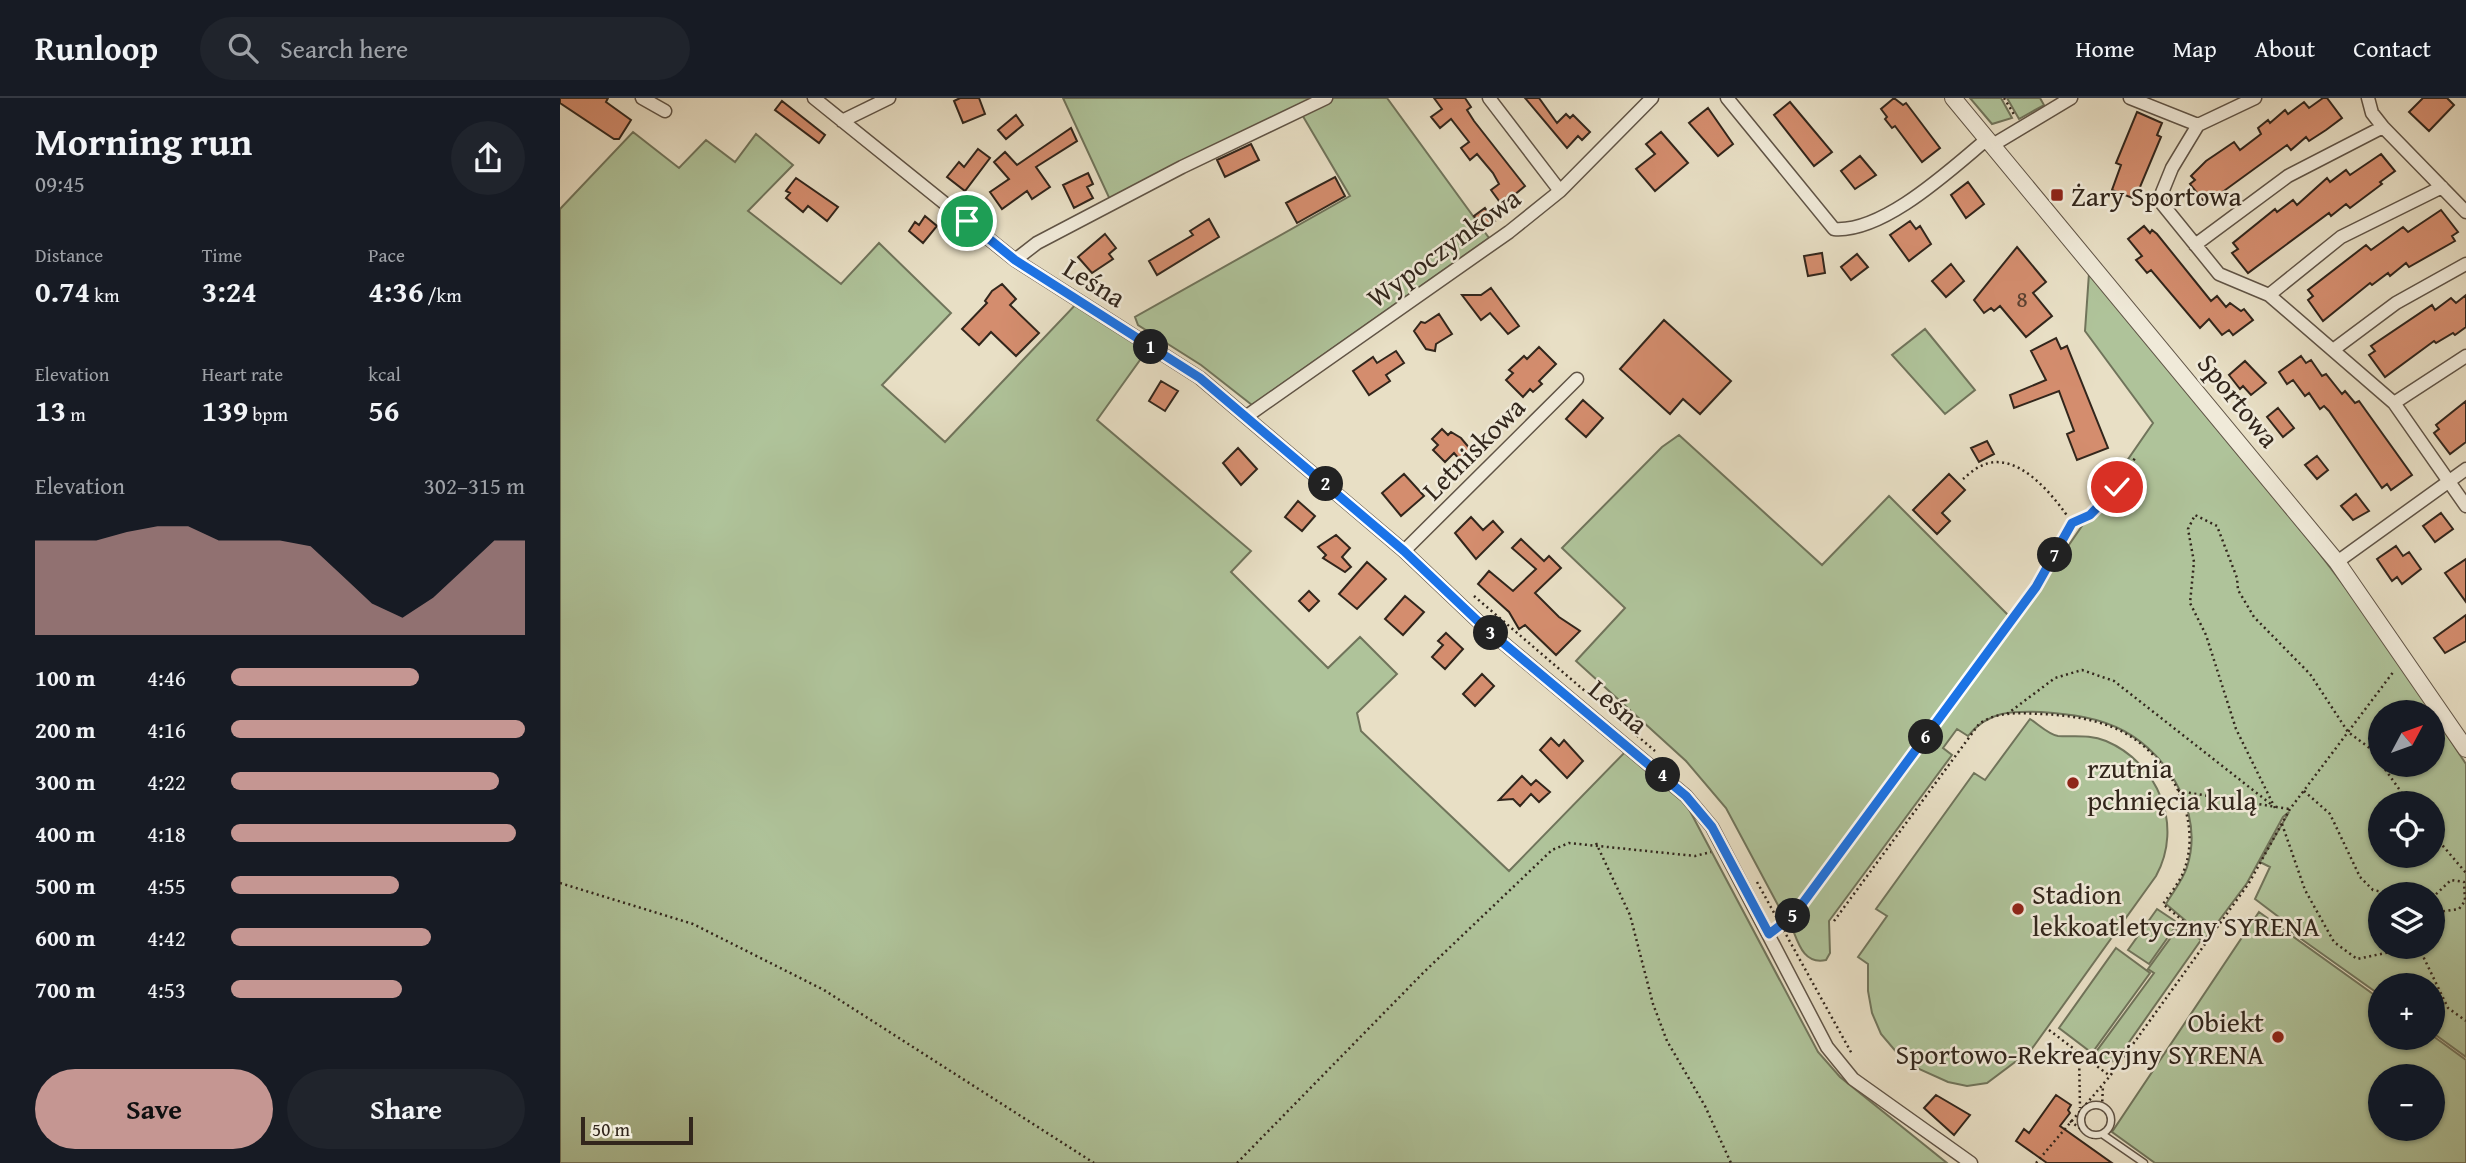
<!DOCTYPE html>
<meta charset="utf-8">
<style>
:root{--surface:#171b24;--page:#20242c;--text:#f1f3f6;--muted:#9ea1a6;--line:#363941;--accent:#c59692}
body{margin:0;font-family:"Gentium Book Plus",serif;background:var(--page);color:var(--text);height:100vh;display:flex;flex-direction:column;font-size:26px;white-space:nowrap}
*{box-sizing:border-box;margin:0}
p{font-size:23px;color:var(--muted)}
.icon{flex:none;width:38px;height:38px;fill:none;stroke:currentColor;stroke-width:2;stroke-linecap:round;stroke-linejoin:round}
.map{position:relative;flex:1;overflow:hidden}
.panel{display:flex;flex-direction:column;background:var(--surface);width:560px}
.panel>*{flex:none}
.needle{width:46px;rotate:49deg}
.fabs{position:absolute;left:1808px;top:602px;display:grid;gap:14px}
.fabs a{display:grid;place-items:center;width:77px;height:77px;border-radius:50%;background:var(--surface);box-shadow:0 2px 5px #0004;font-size:35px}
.scale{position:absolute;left:21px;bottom:18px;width:112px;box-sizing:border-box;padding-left:7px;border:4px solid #32261c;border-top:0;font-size:19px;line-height:24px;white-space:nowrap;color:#32261c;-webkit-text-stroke:5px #f0ead9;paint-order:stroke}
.pin{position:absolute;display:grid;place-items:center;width:60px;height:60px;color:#fff;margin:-30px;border:4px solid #fff;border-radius:50%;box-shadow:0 2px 7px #0007}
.km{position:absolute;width:35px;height:35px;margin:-18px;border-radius:50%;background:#222;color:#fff;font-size:19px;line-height:35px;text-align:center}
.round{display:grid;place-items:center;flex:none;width:74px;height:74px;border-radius:37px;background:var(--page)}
.headline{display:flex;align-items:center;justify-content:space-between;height:119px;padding:0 35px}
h1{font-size:38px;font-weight:700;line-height:52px}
.figures{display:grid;grid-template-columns:repeat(3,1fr);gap:10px;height:119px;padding:7px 35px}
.figures div{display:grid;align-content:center}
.figures b{font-size:30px;font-weight:700}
.figures small{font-size:19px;font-weight:400}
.figures p{font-size:19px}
.chart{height:196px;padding:14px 35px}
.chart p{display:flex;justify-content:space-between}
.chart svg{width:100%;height:126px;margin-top:7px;fill:var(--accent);opacity:.7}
.cta{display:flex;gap:14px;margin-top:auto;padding:14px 35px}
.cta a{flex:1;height:80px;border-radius:42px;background:var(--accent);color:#111;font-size:28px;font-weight:700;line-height:80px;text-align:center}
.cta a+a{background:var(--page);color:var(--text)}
ul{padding:0 35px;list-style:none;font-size:23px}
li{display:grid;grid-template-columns:112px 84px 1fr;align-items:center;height:52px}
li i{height:18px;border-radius:9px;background:var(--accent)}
header{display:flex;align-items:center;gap:42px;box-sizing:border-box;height:98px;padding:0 35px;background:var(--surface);border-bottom:2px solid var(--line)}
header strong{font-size:33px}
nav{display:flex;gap:38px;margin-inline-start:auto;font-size:24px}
.search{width:490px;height:63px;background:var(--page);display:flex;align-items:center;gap:18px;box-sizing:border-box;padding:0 24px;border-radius:38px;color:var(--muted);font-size:26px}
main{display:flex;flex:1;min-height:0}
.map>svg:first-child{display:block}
.green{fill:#afc39a;stroke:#70745b;stroke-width:2;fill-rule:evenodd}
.building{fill:#d48d6e;stroke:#32261c;stroke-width:2}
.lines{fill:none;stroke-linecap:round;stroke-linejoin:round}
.service-casing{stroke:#605446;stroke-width:9}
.minor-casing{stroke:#605446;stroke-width:15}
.tertiary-casing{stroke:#605446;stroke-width:18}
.path{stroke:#32261c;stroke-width:2.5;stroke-dasharray:2 3.5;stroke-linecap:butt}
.service{stroke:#f0ead9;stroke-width:6}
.minor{stroke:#f0ead9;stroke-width:12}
.tertiary{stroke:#f0ead9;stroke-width:16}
.route-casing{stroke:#fff;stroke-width:14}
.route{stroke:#1a73e8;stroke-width:9}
.poi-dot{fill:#8f2418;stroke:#f0ead9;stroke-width:2.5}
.labels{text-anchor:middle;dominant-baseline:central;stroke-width:5;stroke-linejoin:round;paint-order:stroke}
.number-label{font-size:24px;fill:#5a4030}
.poi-label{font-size:28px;fill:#32261c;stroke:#f0ead9;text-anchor:start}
.street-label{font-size:28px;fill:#32261c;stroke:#f0ead9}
</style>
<header>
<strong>Runloop</strong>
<div class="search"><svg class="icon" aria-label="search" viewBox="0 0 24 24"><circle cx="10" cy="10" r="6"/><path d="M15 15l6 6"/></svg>Search here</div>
<nav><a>Home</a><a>Map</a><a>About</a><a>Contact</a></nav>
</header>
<main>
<section class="panel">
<div class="headline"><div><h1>Morning run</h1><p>09:45</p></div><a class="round"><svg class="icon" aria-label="share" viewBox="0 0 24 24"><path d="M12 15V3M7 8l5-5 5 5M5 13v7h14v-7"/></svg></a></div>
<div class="figures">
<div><p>Distance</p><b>0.74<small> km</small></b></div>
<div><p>Time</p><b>3:24</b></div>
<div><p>Pace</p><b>4:36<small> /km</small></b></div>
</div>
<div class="figures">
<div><p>Elevation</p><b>13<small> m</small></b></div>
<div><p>Heart rate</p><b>139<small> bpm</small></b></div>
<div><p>kcal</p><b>56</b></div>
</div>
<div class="chart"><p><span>Elevation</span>302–315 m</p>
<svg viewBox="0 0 160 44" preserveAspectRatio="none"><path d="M0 44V11L10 11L20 11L30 8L40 6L50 6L60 11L70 11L80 11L90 13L100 23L110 33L120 38L130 31L140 21L150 11L160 11V44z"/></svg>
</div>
<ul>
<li><b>100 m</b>4:46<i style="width:64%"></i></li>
<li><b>200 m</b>4:16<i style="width:100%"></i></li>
<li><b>300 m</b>4:22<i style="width:91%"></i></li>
<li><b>400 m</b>4:18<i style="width:97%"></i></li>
<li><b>500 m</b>4:55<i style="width:57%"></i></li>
<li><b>600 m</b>4:42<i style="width:68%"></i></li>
<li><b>700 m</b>4:53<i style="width:58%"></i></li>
</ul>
<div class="cta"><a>Save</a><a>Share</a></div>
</section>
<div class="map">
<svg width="1906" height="1065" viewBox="0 0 1906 1065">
<rect width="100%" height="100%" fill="#e8dfc5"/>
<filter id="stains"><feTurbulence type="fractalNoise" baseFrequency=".00286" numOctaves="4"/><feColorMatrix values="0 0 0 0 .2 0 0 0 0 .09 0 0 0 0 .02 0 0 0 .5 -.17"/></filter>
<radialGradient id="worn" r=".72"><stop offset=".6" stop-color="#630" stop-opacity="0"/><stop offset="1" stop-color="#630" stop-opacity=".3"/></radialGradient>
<!-- green -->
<path class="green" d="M503,0H768L552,106Z
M773,0H827L929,140L692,307L641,267L578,227L575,219L790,98L741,15Z
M1410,0H1441L1452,20L1432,26Z
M1447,0H1480L1484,7L1459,21Z
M73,34L119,70L146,42L175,64L196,36L233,67L188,113L281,186L319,145L391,215L322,287L385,344L519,203L590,248L537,322L691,453L671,474L768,570L800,539L837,576L797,615L801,633L949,773L1067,652L1123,700L1258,954L1280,979L1387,1065H0V111Z
M1529,175L1753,447L1800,509L1872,614H1820V667H1872L1873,616L1906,666V959L1873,935L1872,887H1820V897L1730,833L1732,829L1695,801L1710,769L1700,764L1729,714L1723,719L1687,785L1646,840L1606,806C1613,794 1623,782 1627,769C1644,717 1610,658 1564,633C1538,619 1509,616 1481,614C1451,613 1428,613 1408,638L1397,631L1383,650L1392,657L1269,823L1270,855L1266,862C1243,867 1238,844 1231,827L1242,806L1227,824L1166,710L1126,663L1016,563L1065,510L1002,450L1102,349L1119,337L1262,467L1329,398L1452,521L1475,496L1593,325L1525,233ZM1820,705H1872V758H1820ZM1820,796H1872V849H1820Z
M1365,231L1415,292L1385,316L1332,257Z
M1470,621C1478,626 1489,637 1498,638C1515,639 1529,636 1546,643C1598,665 1624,727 1596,778L1471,952L1427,985L1407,988L1388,984L1359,971L1338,956L1321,936L1312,915L1308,893V866L1298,859L1327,818L1316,811L1414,675L1425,682Z
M1597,811L1618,825L1589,866L1568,852Z
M1699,814L1820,901V940L1873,938L1906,962V1065H1595L1552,1034ZM1820,978H1872V1031H1820Z
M1620,827L1641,842L1560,957L1553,963L1546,965L1533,958L1594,875L1588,871Z
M1556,850L1590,875L1532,955L1499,930Z"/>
<!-- building -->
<path class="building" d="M0,0H48L46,4L71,22L59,41H54L0,5Z
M400,0H419L425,16L403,25L394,3Z
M874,0H905L911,9L907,12L914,23L965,88L942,107L931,92L939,86L933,75L917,56L910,62L901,50L909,44L891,21L880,30L871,19L882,11Z
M965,0H979L997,25L1006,16L1010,20L1013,17L1030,34L1022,42L1018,38L1007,50Z
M1334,0L1343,7L1346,5L1380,50L1362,64L1335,28L1332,30L1325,21L1327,19L1321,11Z
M1763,0H1767L1782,20L1766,32L1749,43L1746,39L1731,52L1727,47L1646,106L1630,86L1635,82L1631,78L1646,63L1674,44L1680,52L1701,36L1698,30L1708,22L1710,25L1725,12L1728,16L1744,4L1749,10Z
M1863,0H1887L1894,7L1869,33L1849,14Z
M222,3L265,37L259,45L215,12Z
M1230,4L1272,54L1254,68L1214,17Z
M1148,10L1173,46L1158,58L1129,25Z
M1577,14L1602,25L1597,37L1601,39L1575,101L1552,92L1561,67L1556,65Z
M456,17L463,27L446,41L438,32Z
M511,30L517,43L476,69L490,89L472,101L467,93L442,111L430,94L449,81L434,64L445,54L457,67Z
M1101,34L1128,65L1095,93L1076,71L1095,56L1086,46Z
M691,46L699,62L665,79L657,62Z
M418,51L430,60L405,93L387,79L399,64L404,69Z
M1821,56L1835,73L1820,84L1822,86L1790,110L1786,106L1771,118L1769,115L1688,175L1672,155L1678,151L1673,145L1715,111L1717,114L1733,102L1737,107L1767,80L1770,84L1786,72L1790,77Z
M1300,58L1316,77L1295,91L1281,73Z
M528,75L533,86L527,89L533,100L514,110L503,87Z
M775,79L785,98L737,125L726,105Z
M236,80L278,109L267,123L248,108L243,114L226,100L230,95L226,93Z
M1408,84L1424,106L1406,120L1391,97Z
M925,110L935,123L924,131L914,118Z
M1881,112L1898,134L1892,138L1895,143L1849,169L1846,165L1830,178L1828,175L1812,187L1810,185L1763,223L1748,202L1753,198L1748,192L1806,147L1811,152L1843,129L1848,134Z
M365,118L377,128L363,145L349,133L355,124L359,127Z
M649,121L659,139L597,177L589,163L633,137L630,133Z
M1350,123L1356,131L1360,128L1371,146L1349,163L1330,137Z
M1584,128L1590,135L1592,132L1597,136L1651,203L1657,198L1666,209L1670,205L1681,213L1684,211L1693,222L1673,237L1669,232L1662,237L1649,221L1640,230L1591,172L1587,175L1576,162L1582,158L1568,141Z
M545,136L556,150L549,156L553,161L532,175L518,159Z
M1457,149L1486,184L1473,195L1492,218L1466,239L1440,208L1434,213L1431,210L1424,215L1414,202Z
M1262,155L1265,175L1248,178L1244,158Z
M1297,156L1308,169L1291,182L1281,169Z
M1391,166L1404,183L1386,199L1372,183Z
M442,186L456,201L450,207L479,235L456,258L431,234L419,247L402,231L427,205L425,203L432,193Z
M931,190L959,228L948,236L930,215L921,222L902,197H921Z
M1906,197V229L1895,237L1893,235L1876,245L1874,243L1825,279L1809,257L1815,253L1811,248L1872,207L1875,212L1891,200L1896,205Z
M879,216L892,236L876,246L875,253L866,251L854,233L861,224L865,225Z
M1104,222L1171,283L1140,316L1123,301L1110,316L1060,271Z
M1496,240L1501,251L1507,248L1548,350L1517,362L1507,336L1514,333L1499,293L1454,310L1450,297L1486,282L1471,253Z
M979,249L996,266L979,283L982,286L973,294L970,291L963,299L946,282L953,275L949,272L964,258L967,261Z
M836,253L844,265L826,277L830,283L809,297L793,273L813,259L817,265Z
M1741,258L1746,265L1751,262L1762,278L1766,276L1782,296L1785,293L1795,305L1799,303L1852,377L1831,392L1827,386L1822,390L1769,313L1764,308L1760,311L1749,295L1745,298L1733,282L1727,286L1719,274Z
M1685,263L1706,285L1691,297L1683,288L1680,291L1669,277Z
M601,283L618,293L605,313L589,303Z
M1023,302L1043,320L1026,339L1006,321Z
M1906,303V344L1890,356L1874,335L1879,331L1876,327Z
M1718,310L1734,330L1723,339L1707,319Z
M882,331L888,337L891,334L901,340L911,352L900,362L894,355L885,364L873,352L878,347L872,341Z
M1427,343L1434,356L1419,364L1411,350Z
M678,350L697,371L681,387L663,365Z
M1757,358L1768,372L1757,381L1745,367Z
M844,376L864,398L841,418L822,395Z
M1389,376L1405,392L1382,415L1390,423L1377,436L1353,412Z
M1796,396L1809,413L1793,422L1781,408Z
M738,403L755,418L742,433L725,419Z
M1881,415L1893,431L1875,444L1863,428Z
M911,419L923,432L933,423L943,434L916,461L895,435Z
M776,437L790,450L782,459L791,469L785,474L763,460L766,457L758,449Z
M961,441L984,463L989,458L1001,470L975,495L999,519L1020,533L996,557L965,527L959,531L949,514L918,486L929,473L953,493L976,471L952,450Z
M1836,448L1843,458L1849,454L1861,471L1842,486L1837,479L1832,483L1817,461Z
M1906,461V504L1885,475Z
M807,464L826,481L797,511L779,496Z
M749,493L759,503L749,513L739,503Z
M845,498L864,514L843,537L825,521Z
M1906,517V543L1885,555L1874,540Z
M886,535L903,551L885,571L872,559L883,547L878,543Z
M922,576L934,588L915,608L903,596Z
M991,640L999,648L1004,642L1023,663L1007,680L980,652Z
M962,678L971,687L976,682L990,694L979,704L971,696L960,708L953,701L939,702Z
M1376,997L1410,1017L1394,1037L1364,1010Z
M1496,997L1511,1007L1508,1012L1510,1015L1500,1028L1552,1065H1487L1456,1043L1464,1031L1469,1035Z"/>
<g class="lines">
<!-- service casing -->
<g class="service-casing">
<path id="service" d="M1521 1022a15 15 0 1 1 30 0a15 15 0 1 1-30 0Z
M1542,1036L1584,1065"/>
</g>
<!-- minor casing -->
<g class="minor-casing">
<path id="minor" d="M82,0L105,13
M254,0L455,162L640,280L844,453L923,528L1126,698L1152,729L1267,949L1293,981L1411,1065
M929,0L1000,93
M1167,0L1274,131C1323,135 1390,72 1426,42
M1570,0L1638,27
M1695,0L1638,27L1612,70L1599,102L1659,176L1709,197L1834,305L1906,408
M1808,0L1812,15L1823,29L1906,114
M282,23L329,0
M1431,48L1511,0
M1635,147L1728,78L1823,29
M455,162L477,145L622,69L766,0
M1709,197L1781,139L1882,89
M1773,252L1836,205L1906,166
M1834,305L1906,258
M687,318L949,134L1000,93L1092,0
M844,453L1017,281
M1777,464L1906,371"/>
</g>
<!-- tertiary casing -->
<g class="tertiary-casing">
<path id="tertiary" d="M1393,0L1777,464L1906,651"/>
</g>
<!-- path -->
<path class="path" d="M1444,0L1455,18
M1403,381C1408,377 1414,371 1421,368C1457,350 1495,399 1512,425
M914,498L1095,653
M1447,616L1495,580L1522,572L1554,583L1712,707
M1822,667L1849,705
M1618,693L1729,711
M1744,693L1770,716L1800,779L1813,792L1833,796
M1715,710L1676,631L1646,537L1630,505L1634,464L1628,431L1635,417L1657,428L1677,480L1678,492L1694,519L1750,576L1788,634L1815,654L1820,664
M1722,726L1745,792L1774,844L1797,861L1854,849
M1872,735L1906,775
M1036,745L1070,817L1093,906L1107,943L1145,1008L1171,1065
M1197,784L1292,956
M0,785L133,826L264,892L534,1065
M1872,800L1891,782L1904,784L1905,803L1899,811L1872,815
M1872,822L1877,816
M1274,823L1419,626C1437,613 1460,615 1481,616C1508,617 1535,621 1559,632C1609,656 1645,721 1623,775C1618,786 1610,796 1603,806L1646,842
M1221,829L1234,817L1476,489L1512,425L1529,417L1557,389L1575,360
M1861,849L1862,856L1888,910L1906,923
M1489,932L1550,978
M1519,954L1520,1010
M1542,1009L1543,987
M1510,1023L1533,1040
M677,1065L864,874L992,752L1009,745L1135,758L1151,754
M1476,1065L1550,978L1689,785L1730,711L1834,573"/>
<!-- service -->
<use href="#service" class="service"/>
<!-- minor -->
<use href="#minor" class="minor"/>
<!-- tertiary -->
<use href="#tertiary" class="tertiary"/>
</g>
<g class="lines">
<!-- route casing -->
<g class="route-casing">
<path id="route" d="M407,123L455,162L640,280L844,453L923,528L1126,698L1152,729L1209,836L1234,817L1476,489L1512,425L1530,417L1557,389"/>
</g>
<!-- route -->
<use href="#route" class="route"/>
</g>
<!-- markers -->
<g class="poi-dot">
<rect x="1490" y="90" width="14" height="14" rx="3.5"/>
<circle cx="1513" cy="685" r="7"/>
<circle cx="1458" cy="811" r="7"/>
<circle cx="1718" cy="939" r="7"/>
</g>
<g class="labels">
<!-- number labels -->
<g class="number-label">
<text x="1462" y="200">8</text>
</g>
<!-- poi labels -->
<g class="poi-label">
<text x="1511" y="97">Żary Sportowa</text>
<text x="1527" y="669">rzutnia<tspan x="1527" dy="32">pchnięcia kulą</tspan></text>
<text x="1472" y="795">Stadion<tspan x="1472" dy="32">lekkoatletyczny SYRENA</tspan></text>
<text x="1704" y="923" text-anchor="end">Obiekt<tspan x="1704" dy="32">Sportowo-Rekreacyjny SYRENA</tspan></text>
</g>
<!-- street labels -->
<g class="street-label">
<text transform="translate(883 149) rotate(-36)">Wypoczynkowa</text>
<text transform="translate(535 184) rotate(32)">Leśna</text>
<text transform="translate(1679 302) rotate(51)">Sportowa</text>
<text transform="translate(913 350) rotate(-45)">Letniskowa</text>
<text transform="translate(1059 608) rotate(40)">Leśna</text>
</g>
</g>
<rect width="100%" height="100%" filter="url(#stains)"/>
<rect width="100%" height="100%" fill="url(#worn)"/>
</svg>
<div class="fabs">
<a><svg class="needle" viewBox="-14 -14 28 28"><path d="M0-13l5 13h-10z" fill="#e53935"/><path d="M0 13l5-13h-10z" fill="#9ea1a6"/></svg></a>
<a><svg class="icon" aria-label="locate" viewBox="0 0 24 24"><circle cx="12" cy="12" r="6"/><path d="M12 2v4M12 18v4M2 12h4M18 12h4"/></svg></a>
<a><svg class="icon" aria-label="layers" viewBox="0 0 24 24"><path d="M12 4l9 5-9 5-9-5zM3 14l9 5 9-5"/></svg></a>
<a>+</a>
<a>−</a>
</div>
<div class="scale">50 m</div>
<div class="pin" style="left:407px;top:123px;background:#1e9e55"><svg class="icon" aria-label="arrive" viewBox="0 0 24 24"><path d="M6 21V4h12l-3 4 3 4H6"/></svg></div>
<div class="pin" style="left:1557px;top:389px;background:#d93025"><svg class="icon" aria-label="check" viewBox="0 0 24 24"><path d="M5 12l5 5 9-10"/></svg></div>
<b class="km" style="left:591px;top:249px">1</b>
<b class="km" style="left:766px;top:386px">2</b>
<b class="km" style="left:931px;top:535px">3</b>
<b class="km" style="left:1103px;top:677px">4</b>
<b class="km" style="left:1233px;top:818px">5</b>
<b class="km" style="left:1366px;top:639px">6</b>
<b class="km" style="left:1495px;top:457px">7</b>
</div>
</main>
